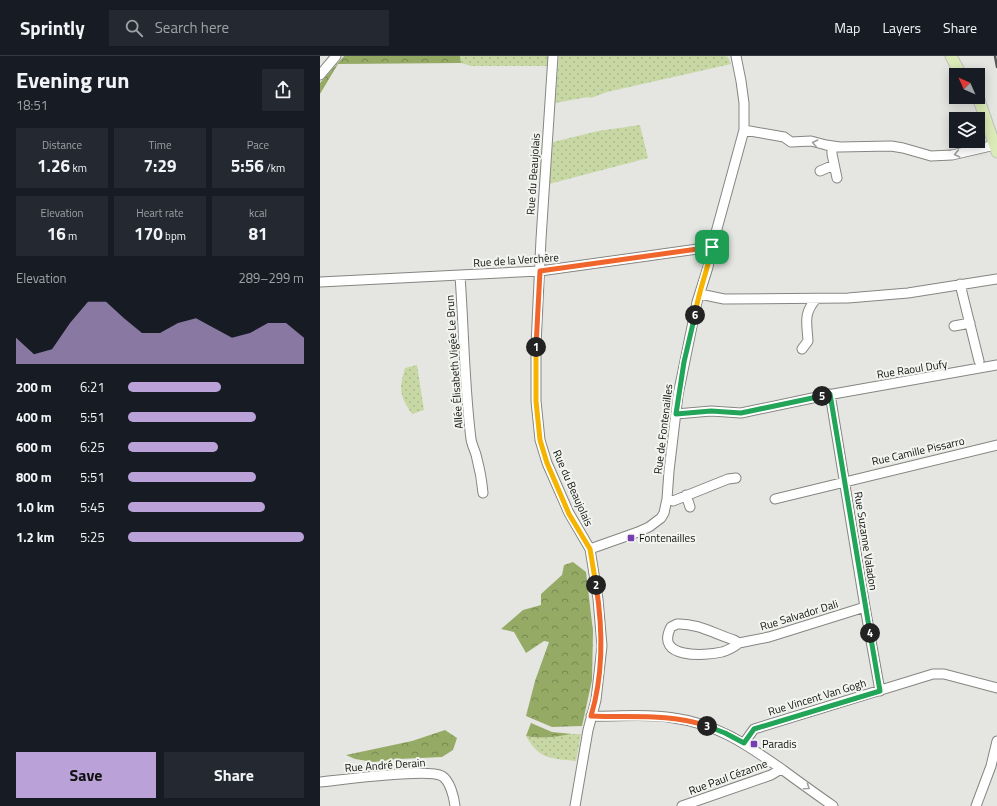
<!DOCTYPE html>
<meta charset="utf-8">
<style>
:root{--surface:#171b24;--page:#242831;--text:#f1f3f6;--muted:#9ea1a6;--line:#363941;--accent:#baa1d8}
body{margin:0;font-family:"Titillium Web",sans-serif;background:var(--page);color:var(--text);height:100vh;display:flex;flex-direction:column;font-size:15px;white-space:nowrap}
*{box-sizing:border-box;margin:0}
p{font-size:13px;color:var(--muted)}
.icon{flex:none;width:22px;height:22px;fill:none;stroke:currentColor;stroke-width:2;stroke-linecap:round;stroke-linejoin:round}
.map{position:relative;flex:1;overflow:hidden}
.side{display:flex;flex-direction:column;background:var(--surface);width:320px}
.side>*{flex:none}
.needle{width:26px;rotate:315deg}
.tools{position:absolute;left:629px;top:12px;display:grid;gap:8px}
.tools a{display:grid;place-items:center;width:36px;height:36px;border-radius:0px;background:var(--surface);box-shadow:0 2px 10px #0003;font-size:20px}
.pin{position:absolute;display:grid;place-items:center;width:34px;height:34px;color:#fff;margin:-17px;border-radius:8px;box-shadow:0 2px 6px #0006}
.km{position:absolute;width:20px;height:20px;margin:-10px;border-radius:50%;background:#222;color:#fff;font-size:11px;line-height:20px;text-align:center}
.round{display:grid;place-items:center;flex:none;width:42px;height:42px;border-radius:0px;background:var(--page)}
.summary{display:flex;align-items:center;justify-content:space-between;height:68px;padding:0 16px}
h1{font-size:22px;font-weight:700;line-height:30px}
.figures{display:grid;grid-template-columns:repeat(3,1fr);gap:6px;height:68px;padding:4px 16px}
.figures div{display:grid;align-content:center;border-radius:0px;background:var(--page);text-align:center}
.figures b{font-size:17px;font-weight:700}
.figures small{font-size:11px;font-weight:400}
.figures p{font-size:11px}
.chart{height:112px;padding:8px 16px}
.chart p{display:flex;justify-content:space-between}
.chart svg{width:100%;height:72px;margin-top:4px;fill:var(--accent);opacity:.7}
.cta{display:flex;gap:8px;margin-top:auto;padding:8px 16px}
.cta a{flex:1;height:46px;border-radius:0px;background:var(--accent);color:#111;font-size:16px;font-weight:700;line-height:46px;text-align:center}
.cta a+a{background:var(--page);color:var(--text)}
ul{padding:0 16px;list-style:none;font-size:13px}
li{display:grid;grid-template-columns:64px 48px 1fr;align-items:center;height:30px}
li i{height:10px;border-radius:5px;background:var(--accent)}
header{display:flex;align-items:center;gap:24px;box-sizing:border-box;height:56px;padding:0 20px;background:var(--surface);border-bottom:1px solid var(--line)}
header strong{font-size:19px}
nav{display:flex;gap:22px;margin-inline-start:auto;font-size:14px}
.search{width:280px;height:36px;background:var(--page);display:flex;align-items:center;gap:10px;box-sizing:border-box;padding:0 14px;border-radius:0px;color:var(--muted);font-size:15px}
main{display:flex;flex:1;min-height:0}
.map>svg:first-child{display:block}
.grass{fill:url(#grass-dots)}
.forest{fill:url(#forest-crowns)}
.lines{fill:none;stroke-linecap:round;stroke-linejoin:round}
.minor-casing{stroke:#858682;stroke-width:11}
.major-casing{stroke:#c1c1c1;stroke-width:13}
.minor{stroke:#fff;stroke-width:9}
.major{stroke:#dcecb9;stroke-width:11}
.rail{stroke:#575755;stroke-width:2.5}
.oneway{stroke:#9f9f9f}
.split-1-casing{stroke:#fff;stroke-width:8}
.split-2-casing{stroke:#fff;stroke-width:8}
.split-3-casing{stroke:#fff;stroke-width:8}
.split-4-casing{stroke:#fff;stroke-width:8}
.split-5-casing{stroke:#fff;stroke-width:8}
.split-6-casing{stroke:#fff;stroke-width:8}
.split-7-casing{stroke:#fff;stroke-width:8}
.split-1{stroke:#f0652b;stroke-width:5}
.split-2{stroke:#f5b400;stroke-width:5}
.split-3{stroke:#f0652b;stroke-width:5}
.split-4{stroke:#22a559;stroke-width:5}
.split-5{stroke:#22a559;stroke-width:5}
.split-6{stroke:#22a559;stroke-width:5}
.split-7{stroke:#f5b400;stroke-width:5}
.poi-dot{fill:#773db3;stroke:#f2f4ef;stroke-width:1.5}
.labels{text-anchor:middle;dominant-baseline:central;stroke-width:4;stroke-linejoin:round;paint-order:stroke}
.street-label{font-size:11px;fill:#10100f;stroke:#f2f4ef}
.poi-label{font-size:11px;fill:#10100f;stroke:#f2f4ef;text-anchor:start}
</style>
<header>
<strong>Sprintly</strong>
<div class="search"><svg class="icon" aria-label="search" viewBox="0 0 24 24"><circle cx="10" cy="10" r="6"/><path d="M15 15l6 6"/></svg>Search here</div>
<nav><a>Map</a><a>Layers</a><a>Share</a></nav>
</header>
<main>
<section class="side">
<div class="summary"><div><h1>Evening run</h1><p>18:51</p></div><a class="round"><svg class="icon" aria-label="share" viewBox="0 0 24 24"><path d="M12 15V3M7 8l5-5 5 5M5 13v7h14v-7"/></svg></a></div>
<div class="figures">
<div><p>Distance</p><b>1.26<small> km</small></b></div>
<div><p>Time</p><b>7:29</b></div>
<div><p>Pace</p><b>5:56<small> /km</small></b></div>
</div>
<div class="figures">
<div><p>Elevation</p><b>16<small> m</small></b></div>
<div><p>Heart rate</p><b>170<small> bpm</small></b></div>
<div><p>kcal</p><b>81</b></div>
</div>
<div class="chart"><p><span>Elevation</span>289–299 m</p>
<svg viewBox="0 0 160 44" preserveAspectRatio="none"><path d="M0 44V28L10 38L20 35L30 19L40 6L50 6L60 16L70 25L80 25L90 19L100 16L110 22L120 28L130 25L140 19L150 19L160 28V44z"/></svg>
</div>
<ul>
<li><b>200 m</b>6:21<i style="width:53%"></i></li>
<li><b>400 m</b>5:51<i style="width:73%"></i></li>
<li><b>600 m</b>6:25<i style="width:51%"></i></li>
<li><b>800 m</b>5:51<i style="width:73%"></i></li>
<li><b>1.0 km</b>5:45<i style="width:78%"></i></li>
<li><b>1.2 km</b>5:25<i style="width:100%"></i></li>
</ul>
<div class="cta"><a>Save</a><a>Share</a></div>
</section>
<div class="map">
<svg width="677" height="750" viewBox="0 0 677 750">
<defs>
<pattern id="grass-dots" width="8" height="8" patternUnits="userSpaceOnUse"><rect width="8" height="8" fill="#c7d8a4"/><path d="M2 2h.1M6 6h.1" fill="none" stroke="#aab88c" stroke-width="1.8" stroke-linecap="round"/></pattern>
<pattern id="forest-crowns" width="20" height="18" patternUnits="userSpaceOnUse"><rect width="20" height="18" fill="#95aa65"/><path d="M2 6a3 3 0 1 1 6 0M12 15a3 3 0 1 1 6 0" fill="none" stroke="#788952"/></pattern>
</defs>
<rect width="100%" height="100%" fill="#e5e6e2"/>
<!-- grass -->
<path class="grass" d="M140,0H228L227,10H151L141,7Z
M239,0H405L408,1L411,8L287,36L271,42L268,41L235,47Z
M320,69L328,102L229,128L233,86L278,75Z
M97,309L104,354L92,358C79,339 79,333 85,312Z
M252,678H261L256,705C231,702 219,704 206,680C223,683 235,681 252,678Z"/>
<!-- forest -->
<path class="forest" d="M24,0H140L141,7L18,8L0,38V27Z
M253,506L266,516L273,575L272,624L262,670L232,671L206,660L215,625L229,586L224,585L206,597L194,576L181,573L203,554L221,549V538L242,519L244,509Z
M211,667L232,676L252,678C235,681 223,683 206,680Z
M125,674L137,682L133,694L122,701L78,703L54,706L35,703L26,699L92,685Z"/>
<g class="lines">
<!-- minor casing -->
<g class="minor-casing">
<path id="minor" d="M233,0L221,183L216,289V345L220,384L227,407L249,457L270,493L278,543L282,590L276,644L268,674L255,750
M0,19L16,0
M424,74L464,81L471,86L491,85L506,89L520,91L571,90L583,92L611,100L632,99L675,89
M512,90V98L517,122
M500,115L514,109
M140,220C144,274 144,328 151,383C152,390 156,396 157,403C160,414 162,426 163,437
M0,226L220,215L392,191
M640,228L659,305
M380,238L404,243L528,242L588,237L677,223
M634,270L650,267
M482,293L488,285C487,267 483,258 496,243
M510,338L545,551L560,635
M356,358L391,355L421,357L502,340L677,309
M366,439L370,451
M347,443L353,445L408,423L416,422
M455,443L677,389
M270,493L318,476L329,471L341,462L344,457L347,443L349,415L358,339L377,246L388,211L392,191L424,74V47L421,25L416,0
M357,568C377,567 395,578 414,584L419,587C414,591 409,594 402,596C385,600 334,603 351,571Z
M419,587L449,581L545,551
M271,660C298,661 326,657 354,662C398,668 427,689 463,714C479,726 496,738 513,750
M424,687L434,673L613,618H624L677,632
M0,726C21,724 107,712 122,720C130,725 134,741 135,750
M362,750L451,719L461,713
M656,750L671,710L677,685"/>
</g>
<!-- major casing -->
<g class="major-casing">
<path id="major" d="M631,0L641,19
M658,41L677,96"/>
</g>
<!-- minor -->
<use href="#minor" class="minor"/>
<!-- major -->
<use href="#major" class="major"/>
<!-- rail -->
<path class="rail" d="M675,0L677,11"/>
</g>
<!-- one-way arrows -->
<defs><path id="oneway-chevron" d="M-2-3.5L2.5 0L-2 3.5" fill="none" stroke-width="1.6" stroke-linecap="round" stroke-linejoin="round"/></defs>
<g class="oneway">
<use href="#oneway-chevron" transform="translate(495 87) rotate(-168)"/>
<use href="#oneway-chevron" transform="translate(637 98) rotate(168)"/>
<use href="#oneway-chevron" transform="translate(487 731) rotate(35)"/>
</g>
<g class="lines">
<!-- split-1 casing -->
<g class="split-1-casing">
<path id="split-1" d="M216,291L220,215L392,191"/>
</g>
<!-- split-2 casing -->
<g class="split-2-casing">
<path id="split-2" d="M216,291V345L220,384L227,407L249,458L270,493L276,529"/>
</g>
<!-- split-3 casing -->
<g class="split-3-casing">
<path id="split-3" d="M276,529C283,573 284,617 271,660C311,662 348,657 387,670"/>
</g>
<!-- split-4 casing -->
<g class="split-4-casing">
<path id="split-4" d="M387,670L405,677L424,687L434,673L560,635L550,577"/>
</g>
<!-- split-5 casing -->
<g class="split-5-casing">
<path id="split-5" d="M502,340L510,338L550,577"/>
</g>
<!-- split-6 casing -->
<g class="split-6-casing">
<path id="split-6" d="M375,259L364,306L356,358L391,355L421,357L502,340"/>
</g>
<!-- split-7 casing -->
<g class="split-7-casing">
<path id="split-7" d="M375,259C378,236 388,214 392,191"/>
</g>
<!-- split-1 -->
<use href="#split-1" class="split-1"/>
<!-- split-2 -->
<use href="#split-2" class="split-2"/>
<!-- split-3 -->
<use href="#split-3" class="split-3"/>
<!-- split-4 -->
<use href="#split-4" class="split-4"/>
<!-- split-5 -->
<use href="#split-5" class="split-5"/>
<!-- split-6 -->
<use href="#split-6" class="split-6"/>
<!-- split-7 -->
<use href="#split-7" class="split-7"/>
</g>
<!-- markers -->
<g class="poi-dot">
<rect x="307" y="478" width="8" height="8" rx="2"/>
<rect x="430" y="684" width="8" height="8" rx="2"/>
</g>
<g class="labels">
<!-- street labels -->
<g class="street-label">
<text transform="translate(213 118) rotate(-86)">Rue du Beaujolais</text>
<text transform="translate(196 204) rotate(-4)">Rue de la Verchère</text>
<text transform="translate(134 306) rotate(-94)">Allée Élisabeth Vigée Le Brun</text>
<text transform="translate(592 313) rotate(-9)">Rue Raoul Dufy</text>
<text transform="translate(343 373) rotate(-83)">Rue de Fontenailles</text>
<text transform="translate(598 395) rotate(-13)">Rue Camille Pissarro</text>
<text transform="translate(253 432) rotate(66)">Rue du Beaujolais</text>
<text transform="translate(546 485) rotate(81)">Rue Suzanne Valadon</text>
<text transform="translate(479 559) rotate(-17)">Rue Salvador Dali</text>
<text transform="translate(497 641) rotate(-17)">Rue Vincent Van Gogh</text>
<text transform="translate(65 709) rotate(-4)">Rue André Derain</text>
<text transform="translate(408 721) rotate(-20)">Rue Paul Cézanne</text>
</g>
<!-- poi labels -->
<g class="poi-label">
<text x="319" y="482">Fontenailles</text>
<text x="442" y="688">Paradis</text>
</g>
</g>
</svg>
<div class="tools">
<a><svg class="needle" viewBox="-14 -14 28 28"><path d="M0-13l5 13h-10z" fill="#e53935"/><path d="M0 13l5-13h-10z" fill="#9ea1a6"/></svg></a>
<a><svg class="icon" aria-label="layers" viewBox="0 0 24 24"><path d="M12 4l9 5-9 5-9-5zM3 14l9 5 9-5"/></svg></a>
</div>
<div class="pin" style="left:392px;top:191px;background:#1e9e55"><svg class="icon" aria-label="arrive" viewBox="0 0 24 24"><path d="M6 21V4h12l-3 4 3 4H6"/></svg></div>
<b class="km" style="left:216px;top:291px">1</b>
<b class="km" style="left:276px;top:529px">2</b>
<b class="km" style="left:387px;top:670px">3</b>
<b class="km" style="left:550px;top:577px">4</b>
<b class="km" style="left:502px;top:340px">5</b>
<b class="km" style="left:375px;top:259px">6</b>
</div>
</main>
